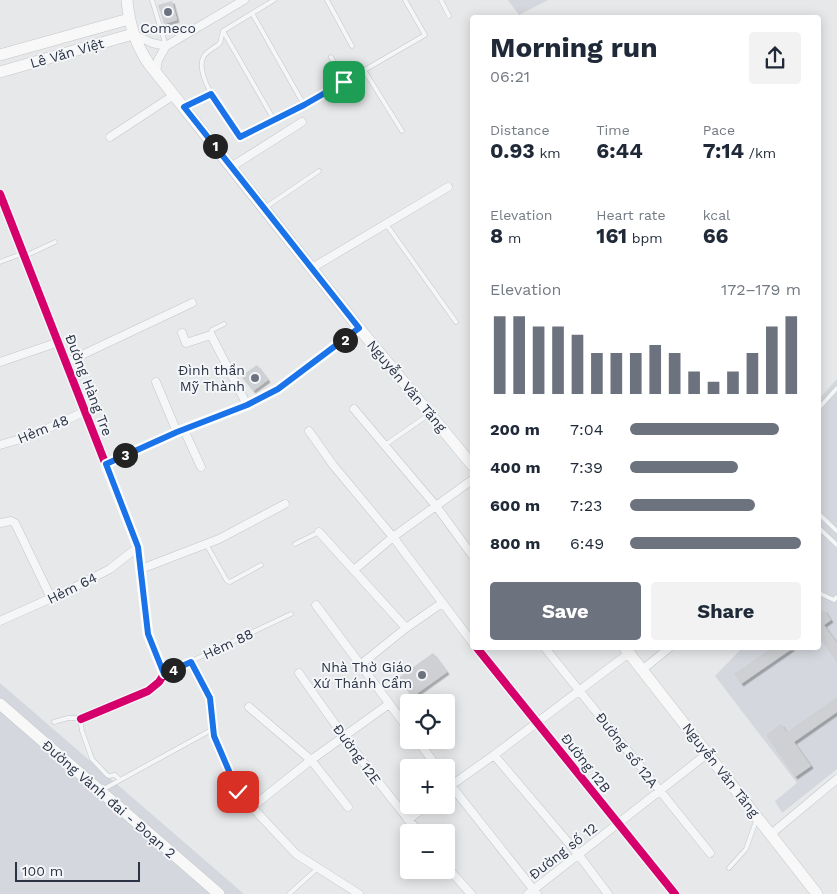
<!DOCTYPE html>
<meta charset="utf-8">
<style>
:root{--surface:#fff;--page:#f2f2f3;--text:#1f2937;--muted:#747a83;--accent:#6c737f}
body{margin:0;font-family:"Work Sans",sans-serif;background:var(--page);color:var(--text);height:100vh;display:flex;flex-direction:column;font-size:19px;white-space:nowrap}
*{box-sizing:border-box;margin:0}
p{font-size:16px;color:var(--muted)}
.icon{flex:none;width:28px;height:28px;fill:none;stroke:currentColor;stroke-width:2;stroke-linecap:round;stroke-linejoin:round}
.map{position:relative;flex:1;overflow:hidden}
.details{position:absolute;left:470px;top:15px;width:351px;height:635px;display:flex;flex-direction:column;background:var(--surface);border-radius:5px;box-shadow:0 2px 12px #0003}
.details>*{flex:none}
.tools{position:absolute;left:400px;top:694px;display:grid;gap:10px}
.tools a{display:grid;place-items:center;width:55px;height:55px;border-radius:5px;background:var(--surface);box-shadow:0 2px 12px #0003;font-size:25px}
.scale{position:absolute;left:15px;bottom:12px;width:125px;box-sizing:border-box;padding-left:5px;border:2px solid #2b3445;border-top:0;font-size:14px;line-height:18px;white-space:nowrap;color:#2b3445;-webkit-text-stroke:4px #f4f6f9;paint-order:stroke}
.pin{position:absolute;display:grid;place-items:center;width:42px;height:42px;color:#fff;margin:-21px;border-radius:10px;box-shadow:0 2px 8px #0006}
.km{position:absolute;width:25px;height:25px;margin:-12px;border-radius:50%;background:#222;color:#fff;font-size:14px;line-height:25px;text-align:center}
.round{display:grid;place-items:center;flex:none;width:52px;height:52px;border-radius:5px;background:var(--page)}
.head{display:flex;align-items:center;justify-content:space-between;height:85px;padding:0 20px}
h1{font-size:28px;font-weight:700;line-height:38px}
.stats{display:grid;grid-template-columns:repeat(3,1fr);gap:8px;height:85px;padding:5px 20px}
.stats div{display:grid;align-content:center}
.stats b{font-size:21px;font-weight:700}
.stats small{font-size:14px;font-weight:400}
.stats p{font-size:14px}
.chart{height:140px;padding:10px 20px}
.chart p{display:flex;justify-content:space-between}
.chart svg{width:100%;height:90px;margin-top:5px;stroke:var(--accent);stroke-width:6}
.cta{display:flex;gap:10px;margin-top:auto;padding:10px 20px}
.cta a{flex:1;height:58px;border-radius:5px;background:var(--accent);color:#fff;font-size:20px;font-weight:700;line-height:58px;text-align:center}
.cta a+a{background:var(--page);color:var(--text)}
ul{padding:0 20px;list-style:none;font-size:16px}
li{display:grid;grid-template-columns:80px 60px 1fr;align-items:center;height:38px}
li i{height:12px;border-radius:6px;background:var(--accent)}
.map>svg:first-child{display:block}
.built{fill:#d4d7dd}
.building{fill:#ced0d3;filter:url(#shadow)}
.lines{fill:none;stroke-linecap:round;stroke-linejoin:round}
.lane-casing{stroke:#c4c6c8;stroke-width:5}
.street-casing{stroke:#c4c6c8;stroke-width:9}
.secondary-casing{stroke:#c4c6c8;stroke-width:12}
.lane{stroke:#f5f6f7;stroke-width:4}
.street{stroke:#f5f6f7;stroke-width:8}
.secondary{stroke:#f8f8f8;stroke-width:11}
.cycleway-casing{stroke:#f4f6f9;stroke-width:11}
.cycleway{stroke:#d6006c;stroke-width:8}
.route-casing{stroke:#fff;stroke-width:10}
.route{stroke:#1a73e8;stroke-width:6}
.poi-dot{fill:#6c737f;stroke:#f4f6f9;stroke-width:2}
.labels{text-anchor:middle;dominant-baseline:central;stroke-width:4;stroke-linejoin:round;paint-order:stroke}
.poi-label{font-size:14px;fill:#2b3445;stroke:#f4f6f9;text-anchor:end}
.street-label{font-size:14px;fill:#2b3445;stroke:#f4f6f9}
</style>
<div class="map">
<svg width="837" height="894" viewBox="0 0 837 894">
<defs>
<filter id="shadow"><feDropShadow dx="2.5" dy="2.5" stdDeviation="0" flood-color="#0004"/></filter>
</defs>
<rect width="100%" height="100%" fill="#e6e8ea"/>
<!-- built -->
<path class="built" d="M508,0H548L519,15Z
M837,379V769L782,813L775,801L797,783L715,676L742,648H819V399Z
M0,683L244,894H0Z"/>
<!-- building -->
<path class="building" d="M172,1L177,20L164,24L158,5Z
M257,365L268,380L253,391L241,376Z
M824,610L831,620L824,625L837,643V662L819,637V614Z
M771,648H793L741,684L734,674Z
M433,653L447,672L412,697L398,678Z
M837,697V712L794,742L811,766L795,777L766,735L781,724L787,732Z"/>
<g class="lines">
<!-- lane casing -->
<g class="lane-casing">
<path id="lane" d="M152,0L166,46
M274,0L223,31L220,43C216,47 207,51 204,56C192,75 229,121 240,137L304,105L425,35L405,0
M327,0L352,46
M441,0L449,16
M252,13L304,105
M223,31L274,120
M331,57L344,82
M364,70L402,131
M186,106L211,94
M266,207L319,171
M386,224L456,322
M25,256L55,242
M0,262L24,253
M211,335L212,330L224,324
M819,408L837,388
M385,445L428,415
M819,514L837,531
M819,528L837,545
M206,544L227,581L230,582L261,565
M295,544L319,532
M819,593L834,600L837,597
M164,674L291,614
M54,722L68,718H80L82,731L92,759L107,775L109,776L115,775L120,780
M102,790L213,729L210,698L191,662
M729,868L746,849L756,821
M289,894L318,868"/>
</g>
<!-- street casing -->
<g class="street-casing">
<path id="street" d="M133,34L152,43L166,46
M156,72L158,60L166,46L244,0
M110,137L174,95
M231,167L302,122
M0,194L138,547L148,634L164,674L159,682L148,691L81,719
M312,268L448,187
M182,333L186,343L211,335L247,405
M0,362L59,342
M67,362L192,303
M156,382L177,432
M354,409L436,506L472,555
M184,430L201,467
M309,431L333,465L393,537L472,642
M0,445L31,436L86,411
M106,464L177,432L247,405L278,389L359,328
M0,523L11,521L15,523L51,598
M319,532L406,628
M141,569L219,539L285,504
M354,570L393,537L472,480
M316,605L409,730
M0,621L69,590L110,569L138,547
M477,648L675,894
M545,648L710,853
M360,665L406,628L442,603
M642,670L669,648
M299,673C337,728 376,781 419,832
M249,707L311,760L348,807
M213,729L214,736L238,792L296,854L359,894
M417,740L438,768
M494,755L578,854L608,894
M446,779L537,894
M446,789L494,755L629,653
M252,807L311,760L389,704
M408,820L427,805
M771,834L837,779
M446,866L471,894
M528,894L708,753"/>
</g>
<!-- secondary casing -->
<g class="secondary-casing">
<path id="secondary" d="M127,0C129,24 135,44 149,64L359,328L472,465
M0,55L129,19
M0,72L133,34
M625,648L817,894
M0,704L219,894"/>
</g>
<!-- lane -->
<use href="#lane" class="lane"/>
<!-- street -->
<use href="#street" class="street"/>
<!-- secondary -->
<use href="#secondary" class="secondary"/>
<!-- cycleway casing -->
<g class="cycleway-casing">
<path id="cycleway" d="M0,194L138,547L148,634L164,674L159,682L148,691L81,719
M106,464L177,432L247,405L278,389L359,328
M477,648L675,894"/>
</g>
<!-- cycleway -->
<use href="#cycleway" class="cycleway"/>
</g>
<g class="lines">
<!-- route casing -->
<g class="route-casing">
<path id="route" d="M238,792L214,736L210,698L191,662L164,674L148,634L138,547L106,464L177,432L247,405L278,389L359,328L184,107L211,94L240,137L304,105L344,82"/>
</g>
<!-- route -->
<use href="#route" class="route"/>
</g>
<!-- markers -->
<g class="poi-dot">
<circle cx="168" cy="12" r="5"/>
<circle cx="255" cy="378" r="5"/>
<circle cx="422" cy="675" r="5"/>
</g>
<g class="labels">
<!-- poi labels -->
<g class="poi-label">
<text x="168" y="28" text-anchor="middle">Comeco</text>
<text x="245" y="370">Đình thần<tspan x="245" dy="16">Mỹ Thành</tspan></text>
<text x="412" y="667">Nhà Thờ Giáo<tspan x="412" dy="16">Xứ Thánh Cẩm</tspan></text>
</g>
<!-- street labels -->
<g class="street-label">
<text transform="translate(67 53) rotate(-16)">Lê Văn Việt</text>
<text transform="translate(89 385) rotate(69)">Đường Hàng Tre</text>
<text transform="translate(407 386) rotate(50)">Nguyễn Văn Tăng</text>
<text transform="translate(43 429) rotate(-22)">Hẻm 48</text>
<text transform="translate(72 588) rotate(-26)">Hẻm 64</text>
<text transform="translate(228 644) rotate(-25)">Hẻm 88</text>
<text transform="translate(627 750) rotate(52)">Đường số 12A</text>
<text transform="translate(357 754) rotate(54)">Đường 12E</text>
<text transform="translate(586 763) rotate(52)">Đường 12B</text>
<text transform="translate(721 770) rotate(52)">Nguyễn Văn Tăng</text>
<text transform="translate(109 799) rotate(41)">Đường Vành đai - Đoạn 2</text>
<text transform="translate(563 851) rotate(-38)">Đường số 12</text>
</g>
</g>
</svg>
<div class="tools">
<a><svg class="icon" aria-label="locate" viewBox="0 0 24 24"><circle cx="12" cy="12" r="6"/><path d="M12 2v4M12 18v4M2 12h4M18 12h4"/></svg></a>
<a>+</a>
<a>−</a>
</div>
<div class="scale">100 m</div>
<div class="pin" style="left:344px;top:82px;background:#1e9e55"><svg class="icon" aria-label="arrive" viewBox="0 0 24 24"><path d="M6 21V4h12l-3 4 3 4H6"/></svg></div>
<div class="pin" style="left:238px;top:792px;background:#d93025"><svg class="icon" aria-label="check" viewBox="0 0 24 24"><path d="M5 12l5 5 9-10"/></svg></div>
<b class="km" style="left:215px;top:146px">1</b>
<b class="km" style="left:345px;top:340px">2</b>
<b class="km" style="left:125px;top:455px">3</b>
<b class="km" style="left:173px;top:670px">4</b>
<section class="details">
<div class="head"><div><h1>Morning run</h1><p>06:21</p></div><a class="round"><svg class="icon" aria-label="share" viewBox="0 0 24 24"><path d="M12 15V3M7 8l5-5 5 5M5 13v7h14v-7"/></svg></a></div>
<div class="stats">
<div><p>Distance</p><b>0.93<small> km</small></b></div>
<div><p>Time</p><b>6:44</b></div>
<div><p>Pace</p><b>7:14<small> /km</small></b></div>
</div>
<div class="stats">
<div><p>Elevation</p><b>8<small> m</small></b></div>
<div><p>Heart rate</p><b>161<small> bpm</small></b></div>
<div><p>kcal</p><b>66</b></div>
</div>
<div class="chart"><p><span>Elevation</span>172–179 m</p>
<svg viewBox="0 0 160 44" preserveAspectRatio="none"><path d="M5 44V6M15 44V6M25 44V11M35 44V11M45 44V15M55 44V24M65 44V24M75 44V24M85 44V20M95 44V24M105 44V33M115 44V38M125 44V33M135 44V24M145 44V11M155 44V6"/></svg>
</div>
<ul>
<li><b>200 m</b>7:04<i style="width:87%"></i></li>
<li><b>400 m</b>7:39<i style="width:63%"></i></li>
<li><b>600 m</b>7:23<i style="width:73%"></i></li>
<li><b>800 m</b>6:49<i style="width:100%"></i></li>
</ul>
<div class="cta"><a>Save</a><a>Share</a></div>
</section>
</div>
